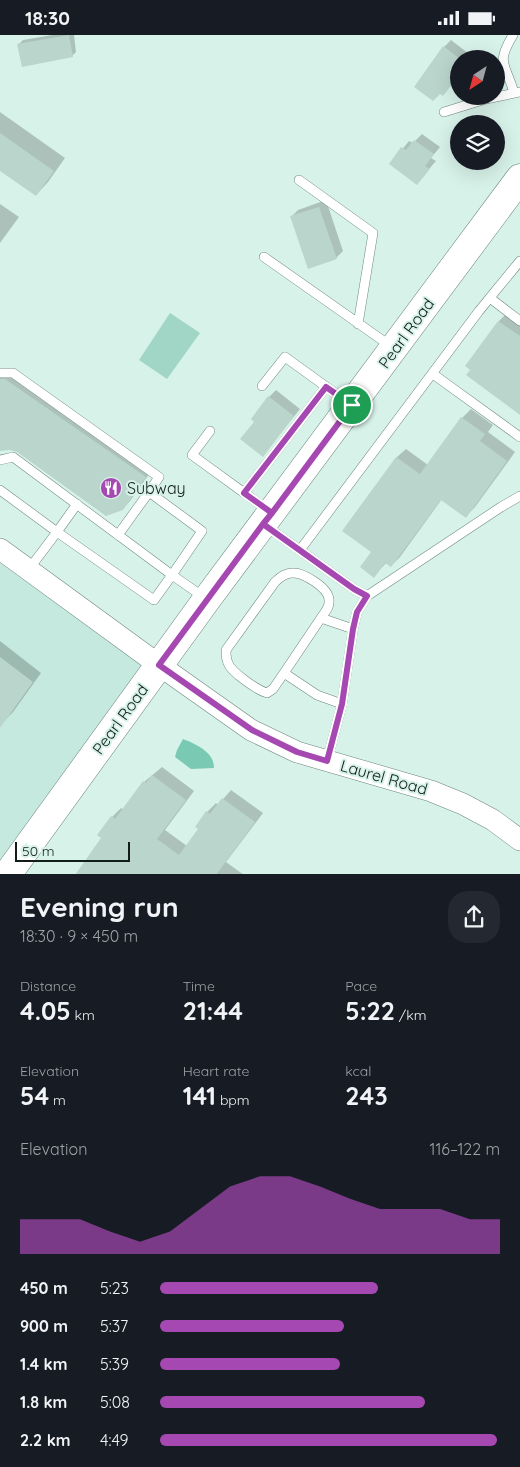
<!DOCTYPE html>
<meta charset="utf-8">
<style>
:root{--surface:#171b24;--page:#242831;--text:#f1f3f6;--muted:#9ea1a6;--accent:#a648b1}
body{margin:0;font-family:Quicksand,sans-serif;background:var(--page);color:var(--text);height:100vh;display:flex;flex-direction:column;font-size:19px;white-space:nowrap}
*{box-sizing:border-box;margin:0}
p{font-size:16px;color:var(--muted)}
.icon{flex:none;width:28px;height:28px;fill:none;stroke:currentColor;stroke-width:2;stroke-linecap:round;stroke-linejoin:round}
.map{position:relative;height:839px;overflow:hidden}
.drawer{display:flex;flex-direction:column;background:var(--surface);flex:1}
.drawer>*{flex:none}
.needle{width:32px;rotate:216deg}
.fabs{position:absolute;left:450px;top:15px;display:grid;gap:10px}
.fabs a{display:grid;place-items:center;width:55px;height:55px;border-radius:50%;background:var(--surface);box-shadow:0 5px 20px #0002;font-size:25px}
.scale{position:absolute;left:15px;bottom:12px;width:115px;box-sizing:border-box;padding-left:5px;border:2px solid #121c19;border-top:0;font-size:14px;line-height:18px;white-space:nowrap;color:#121c19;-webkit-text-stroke:4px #d7f2e9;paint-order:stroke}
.pin{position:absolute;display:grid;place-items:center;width:42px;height:42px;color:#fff;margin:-21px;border:2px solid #fff;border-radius:50%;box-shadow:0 1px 5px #0007}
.round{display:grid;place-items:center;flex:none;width:52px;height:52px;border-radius:20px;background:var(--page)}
.headline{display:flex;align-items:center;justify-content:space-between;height:85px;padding:0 20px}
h1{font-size:28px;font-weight:800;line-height:38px}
.metrics{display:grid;grid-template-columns:repeat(3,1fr);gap:8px;height:85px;padding:5px 20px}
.metrics div{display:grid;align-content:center}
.metrics b{font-size:25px;font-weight:800}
.metrics small{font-size:14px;font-weight:400}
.metrics p{font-size:14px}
.chart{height:140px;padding:10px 20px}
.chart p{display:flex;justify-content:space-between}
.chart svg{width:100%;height:90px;margin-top:5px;fill:var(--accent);opacity:.7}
ul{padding:0 20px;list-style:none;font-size:16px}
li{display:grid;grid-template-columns:80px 60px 1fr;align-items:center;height:38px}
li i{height:12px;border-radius:6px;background:var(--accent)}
.status{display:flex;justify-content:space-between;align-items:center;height:35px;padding:0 25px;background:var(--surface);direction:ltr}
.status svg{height:14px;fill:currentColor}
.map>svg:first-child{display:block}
.built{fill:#c5e9de}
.green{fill:#a1d6c6}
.water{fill:#7acab3}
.shadow{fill:#0003}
.building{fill:#bad5cc}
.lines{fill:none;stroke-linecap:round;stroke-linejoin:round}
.service-casing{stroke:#6d867e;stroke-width:10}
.tertiary-casing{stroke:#6d867e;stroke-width:22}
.primary-casing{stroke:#6d867e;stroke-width:29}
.service{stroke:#fff;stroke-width:9}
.tertiary{stroke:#fff;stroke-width:21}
.primary{stroke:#fff;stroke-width:28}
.route-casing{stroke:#fff;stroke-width:10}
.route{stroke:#a648b1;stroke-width:6}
.labels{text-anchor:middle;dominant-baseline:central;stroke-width:4;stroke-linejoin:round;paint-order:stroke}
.street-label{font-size:16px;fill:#121c19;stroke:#d7f2e9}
.poi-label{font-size:16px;fill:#121c19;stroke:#d7f2e9;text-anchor:start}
</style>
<div class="status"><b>18:30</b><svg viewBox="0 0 49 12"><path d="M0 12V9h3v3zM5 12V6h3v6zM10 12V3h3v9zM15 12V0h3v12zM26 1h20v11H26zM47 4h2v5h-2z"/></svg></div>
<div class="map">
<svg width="520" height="840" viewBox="0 0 520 840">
<rect width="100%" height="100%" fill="#d7f2e9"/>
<!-- built -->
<path class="built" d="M0,513L159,630L0,839Z"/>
<!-- green -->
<path class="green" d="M170,278L200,298L167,344L139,325Z"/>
<!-- water -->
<path class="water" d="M183,704C196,709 214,717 214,733L191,734L175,722L177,715Z"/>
<!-- shadow -->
<path class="shadow" d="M52,0H74L76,17L72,21L19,9L23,5Z
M451,5L473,22L472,24H459V40L450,52L444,12Z
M0,77L65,123L48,147L36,160L0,134Z
M422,99L440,112L431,123L436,126L417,148L391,128L409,106L413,108Z
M326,165L343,216L336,223L291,182L298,175Z
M0,169L19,182L0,208Z
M508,277L520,286V378L467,331L499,286Z
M13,338L152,435L130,466L123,474L17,416L10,413L0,415V341Z
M276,355L300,374L263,420L256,387L269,362Z
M471,374L493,390L488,397L515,417L475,472L466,481L442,464L400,522L391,531L387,527L374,541L373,517L397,422L406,414L428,430L462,383Z
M0,606L41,638L13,677L4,686L0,682Z
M162,732L194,756L165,795L187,811L200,794L207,777L216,768L218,770L231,755L263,778L226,827L244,840H138L99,800L112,782L121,773L124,775L144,747Z"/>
<!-- building -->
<path class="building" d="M69,0L73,22L22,32L17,9Z
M443,11L459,23V40L443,61L440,59L433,66L414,52Z
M0,98L54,136L36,161L0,136Z
M414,105L434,119L425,131L430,134L417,150L389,129L401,112L406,115Z
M319,172L337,224L308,234L290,181Z
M498,286L520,301V380L466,340L470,335L465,331Z
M0,344H5L146,442L123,475L106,481L17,417L10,415L0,416Z
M268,361L294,381L263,422L240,404L254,387L251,384Z
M461,382L485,399L480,406L507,426L466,483L441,465L391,532L385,528L374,543L360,532L371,517L342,496L396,422L420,439Z
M0,622L33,647L0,693Z
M152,740L186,765L157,804L179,820L198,794L195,792L206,776L210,779L222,763L255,787L216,840H75L101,803L97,800L111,781L115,784L143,746L146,748Z"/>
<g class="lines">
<!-- service casing -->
<g class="service-casing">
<path id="service" d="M513,0C495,30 506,28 514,58
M444,77L486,64L520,57
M299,145L373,198L358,289
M264,222L392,312
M490,263L520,286
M0,338H13L159,442L149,457L202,496L172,540L13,422L0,425
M433,339L520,402
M262,351L285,322L350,369
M210,396L192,420L269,476
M0,455L57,497L77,469
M244,458L326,352
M266,491L354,554L367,561L357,577L353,594L342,669L327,726
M118,500L149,457
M300,515L479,276L520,226
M29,534L57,497L154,565L172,540L205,563
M367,561L501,472L520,461
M284,638L273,654L267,658C257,655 231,637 228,628C226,624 226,619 226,615L275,547C280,542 285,538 292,538C303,537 329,553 329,565C330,572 325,577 321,583
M342,669L317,660L284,638L321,583L353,594"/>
</g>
<!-- tertiary casing -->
<g class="tertiary-casing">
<path id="tertiary" d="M0,514L159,630L251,695L297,717L431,756L463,769L493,785L520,805"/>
</g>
<!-- primary casing -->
<g class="primary-casing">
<path id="primary" d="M7,840L207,564L520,143"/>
</g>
<!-- service -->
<use href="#service" class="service"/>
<!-- tertiary -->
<use href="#tertiary" class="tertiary"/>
<!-- primary -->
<use href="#primary" class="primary"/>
</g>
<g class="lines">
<!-- route casing -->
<g class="route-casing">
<path id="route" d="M352,370L272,478L263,489L159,630L252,695L297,717L327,726L342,669L353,594L357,577L367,561L354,554L263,489L272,478L244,458L326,352L352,370"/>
</g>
<!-- route -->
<use href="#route" class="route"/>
</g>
<!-- icons -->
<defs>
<g id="restaurant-disc" transform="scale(1.125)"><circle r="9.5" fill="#a648b1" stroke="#d7f2e9"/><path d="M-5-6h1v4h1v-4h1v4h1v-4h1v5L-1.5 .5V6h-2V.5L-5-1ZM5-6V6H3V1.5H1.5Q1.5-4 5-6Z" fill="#fff"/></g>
</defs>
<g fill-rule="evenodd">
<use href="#restaurant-disc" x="111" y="453"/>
</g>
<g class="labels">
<!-- street labels -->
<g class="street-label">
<text transform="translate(406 298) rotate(-54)">Pearl Road</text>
<text transform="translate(120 684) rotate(-54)">Pearl Road</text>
<text transform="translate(384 742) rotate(16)">Laurel Road</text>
</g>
<!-- poi labels -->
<g class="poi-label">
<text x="127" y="453">Subway</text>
</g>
</g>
</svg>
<div class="fabs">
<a><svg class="needle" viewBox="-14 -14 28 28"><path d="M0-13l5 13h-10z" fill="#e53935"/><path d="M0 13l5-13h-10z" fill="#9ea1a6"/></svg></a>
<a><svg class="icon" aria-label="layers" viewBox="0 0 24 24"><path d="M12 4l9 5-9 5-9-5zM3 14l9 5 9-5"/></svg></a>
</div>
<div class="scale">50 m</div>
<div class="pin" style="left:352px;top:370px;background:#1e9e55"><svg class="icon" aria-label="arrive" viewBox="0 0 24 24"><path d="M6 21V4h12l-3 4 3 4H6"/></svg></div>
</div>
<section class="drawer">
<div class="headline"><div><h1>Evening run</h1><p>18:30 · 9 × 450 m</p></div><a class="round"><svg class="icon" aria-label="share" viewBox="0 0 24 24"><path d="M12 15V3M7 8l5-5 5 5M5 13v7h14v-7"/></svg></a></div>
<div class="metrics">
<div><p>Distance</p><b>4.05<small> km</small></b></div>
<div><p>Time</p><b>21:44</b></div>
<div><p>Pace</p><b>5:22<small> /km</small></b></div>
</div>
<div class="metrics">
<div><p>Elevation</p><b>54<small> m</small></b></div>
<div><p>Heart rate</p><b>141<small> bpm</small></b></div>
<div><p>kcal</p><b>243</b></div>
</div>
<div class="chart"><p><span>Elevation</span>116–122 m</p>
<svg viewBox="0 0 160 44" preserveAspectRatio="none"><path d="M0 44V27L10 27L20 27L30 33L40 38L50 33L60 22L70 11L80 6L90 6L100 11L110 17L120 22L130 22L140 22L150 27L160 27V44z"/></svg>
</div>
<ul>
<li><b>450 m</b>5:23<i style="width:64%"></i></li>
<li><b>900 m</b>5:37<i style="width:54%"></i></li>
<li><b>1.4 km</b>5:39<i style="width:53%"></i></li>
<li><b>1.8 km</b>5:08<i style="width:78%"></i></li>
<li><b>2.2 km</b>4:49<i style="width:99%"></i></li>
</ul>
</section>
